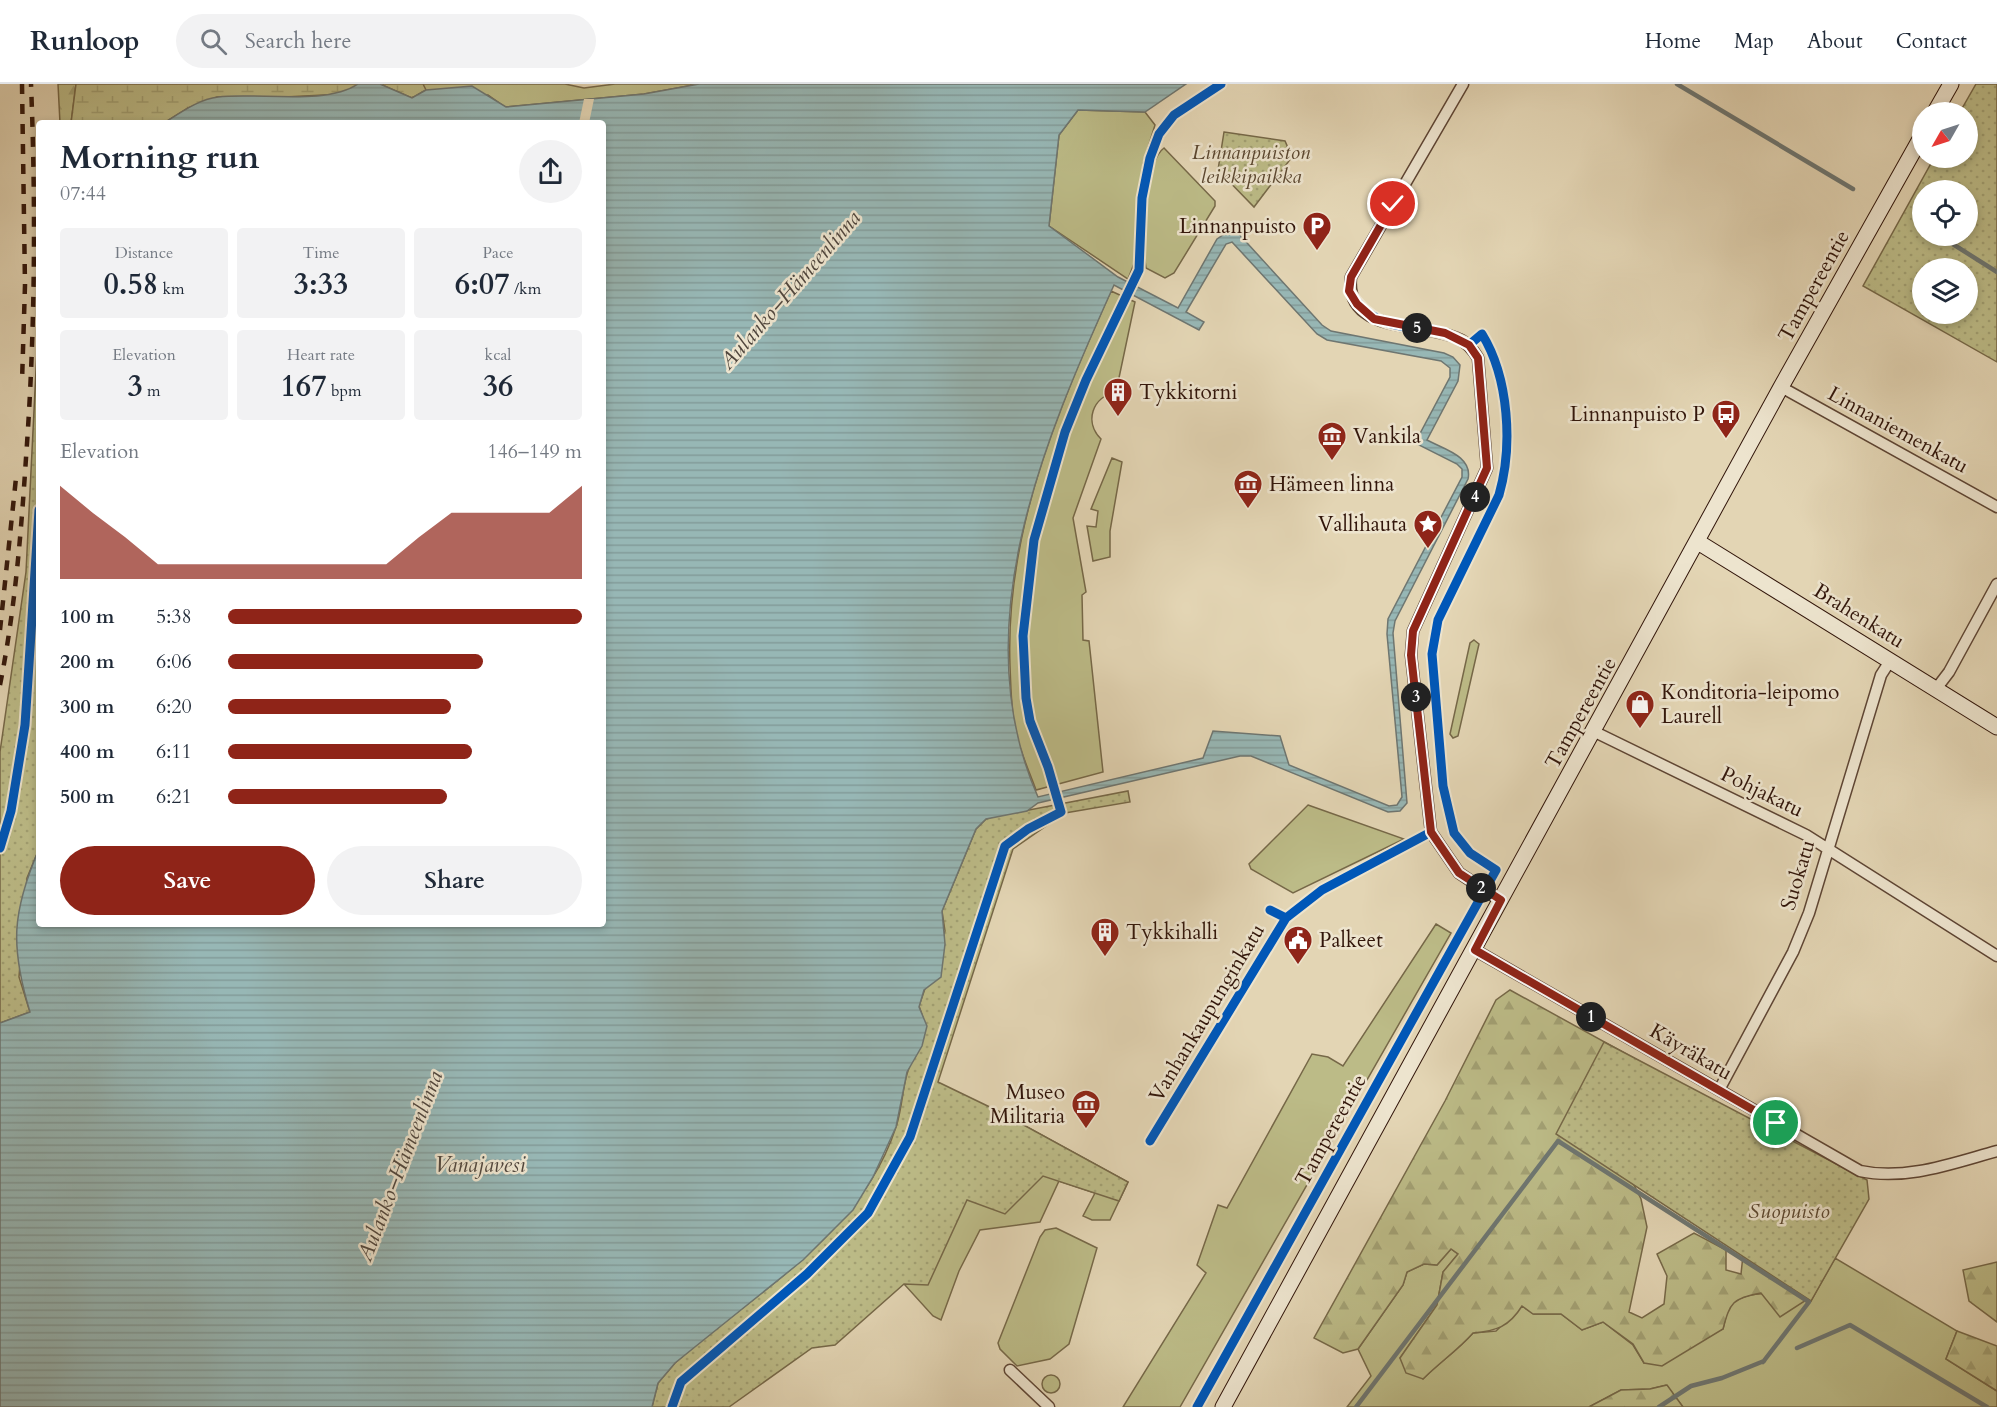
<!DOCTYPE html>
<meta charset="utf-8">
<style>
:root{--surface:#fff;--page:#f2f2f3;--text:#1f2937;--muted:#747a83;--line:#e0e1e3;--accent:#8f2418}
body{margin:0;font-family:Cardo,serif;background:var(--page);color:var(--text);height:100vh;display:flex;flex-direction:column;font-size:22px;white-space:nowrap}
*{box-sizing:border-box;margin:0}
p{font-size:20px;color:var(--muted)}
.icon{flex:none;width:33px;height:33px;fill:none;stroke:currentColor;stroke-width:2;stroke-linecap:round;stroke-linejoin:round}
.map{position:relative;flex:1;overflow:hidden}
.details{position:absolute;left:36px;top:36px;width:570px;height:807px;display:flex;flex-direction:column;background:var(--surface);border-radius:6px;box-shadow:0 3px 9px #0003}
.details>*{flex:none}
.needle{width:39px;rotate:231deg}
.controls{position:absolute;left:1912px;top:18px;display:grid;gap:12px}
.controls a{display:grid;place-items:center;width:66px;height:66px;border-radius:50%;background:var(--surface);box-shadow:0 3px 9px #0003;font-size:30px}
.pin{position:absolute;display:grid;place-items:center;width:51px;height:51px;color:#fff;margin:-26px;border:3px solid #fff;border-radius:50%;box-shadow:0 2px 6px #0007}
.km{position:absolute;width:30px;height:30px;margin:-15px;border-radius:50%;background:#222;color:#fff;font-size:16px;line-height:30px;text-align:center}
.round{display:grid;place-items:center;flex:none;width:63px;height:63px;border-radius:32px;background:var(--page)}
.overview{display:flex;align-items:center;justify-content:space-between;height:102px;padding:0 24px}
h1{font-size:33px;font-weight:700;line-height:45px}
.metrics{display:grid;grid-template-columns:repeat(3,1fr);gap:9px;height:102px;padding:6px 24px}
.metrics div{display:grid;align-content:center;border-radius:6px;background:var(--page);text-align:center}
.metrics b{font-size:30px;font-weight:700}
.metrics small{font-size:16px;font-weight:400}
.metrics p{font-size:16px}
.chart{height:168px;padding:12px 24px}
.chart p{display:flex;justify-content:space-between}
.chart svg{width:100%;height:108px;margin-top:6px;fill:var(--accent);opacity:.7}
.cta{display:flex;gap:12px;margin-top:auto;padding:12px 24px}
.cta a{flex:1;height:69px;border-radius:36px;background:var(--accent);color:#fff;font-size:24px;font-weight:700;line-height:69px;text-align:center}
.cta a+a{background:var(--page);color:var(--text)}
ul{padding:0 24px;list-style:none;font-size:20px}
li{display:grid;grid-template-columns:96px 72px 1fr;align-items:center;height:45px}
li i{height:15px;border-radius:8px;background:var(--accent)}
header{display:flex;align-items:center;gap:36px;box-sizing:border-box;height:84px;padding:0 30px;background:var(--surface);border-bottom:2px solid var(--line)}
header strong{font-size:28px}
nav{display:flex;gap:33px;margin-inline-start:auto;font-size:21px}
.search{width:420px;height:54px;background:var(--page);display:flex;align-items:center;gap:15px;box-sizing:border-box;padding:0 21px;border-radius:33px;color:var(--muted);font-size:22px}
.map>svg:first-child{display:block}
.grass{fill:#bcbb87;stroke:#766848;stroke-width:1.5}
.forest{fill:url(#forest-firs);stroke:#766848;stroke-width:1.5}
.wetland{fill:url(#wetland-marsh);stroke:#766848;stroke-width:1.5}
.park{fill:url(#park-dots);stroke:#766848;stroke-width:1.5;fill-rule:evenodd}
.water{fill:url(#water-rules);stroke:#6e7671;stroke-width:1.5;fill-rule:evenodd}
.pier{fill:#e3d5b4}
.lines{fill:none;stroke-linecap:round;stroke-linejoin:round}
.stream{stroke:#6e7671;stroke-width:4.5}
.street-casing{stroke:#5e4534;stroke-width:13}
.secondary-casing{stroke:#31150a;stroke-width:17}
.street{stroke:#ede4ce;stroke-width:10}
.secondary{stroke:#ede4ce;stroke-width:15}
.rail{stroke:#31150a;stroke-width:4.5;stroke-dasharray:10 10;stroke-linecap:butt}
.cycleway-casing{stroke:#ede4ce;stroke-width:13}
.cycleway{stroke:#0057b8;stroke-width:9}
.route-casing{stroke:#fff;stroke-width:12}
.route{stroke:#8f2418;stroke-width:8}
.labels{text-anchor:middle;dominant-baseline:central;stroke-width:5;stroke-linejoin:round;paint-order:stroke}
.park-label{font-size:21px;font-style:italic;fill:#5b4730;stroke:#ede4ce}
.poi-label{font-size:21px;fill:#31150a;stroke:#ede4ce;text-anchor:start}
.street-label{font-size:21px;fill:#31150a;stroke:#ede4ce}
.water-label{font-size:22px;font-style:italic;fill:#50463d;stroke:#ede4ce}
</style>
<header>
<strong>Runloop</strong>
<div class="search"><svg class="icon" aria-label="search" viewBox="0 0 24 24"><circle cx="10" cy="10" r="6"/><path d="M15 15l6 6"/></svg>Search here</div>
<nav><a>Home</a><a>Map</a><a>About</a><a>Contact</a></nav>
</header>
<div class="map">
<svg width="1997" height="1323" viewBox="0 0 1997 1323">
<defs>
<pattern id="forest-firs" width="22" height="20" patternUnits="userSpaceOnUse" patternTransform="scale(1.5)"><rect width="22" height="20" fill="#bcbb87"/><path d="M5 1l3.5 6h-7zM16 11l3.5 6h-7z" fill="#a2a073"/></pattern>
<pattern id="wetland-marsh" width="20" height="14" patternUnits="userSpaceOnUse" patternTransform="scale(1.5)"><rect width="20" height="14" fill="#bcbb87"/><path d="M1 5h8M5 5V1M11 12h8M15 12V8" fill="none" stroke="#a2a073"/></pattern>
<pattern id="park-dots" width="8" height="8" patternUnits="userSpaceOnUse" patternTransform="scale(1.5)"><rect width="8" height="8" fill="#bcbb87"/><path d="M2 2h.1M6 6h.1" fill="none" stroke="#a2a073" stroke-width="1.8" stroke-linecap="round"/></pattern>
<pattern id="water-rules" width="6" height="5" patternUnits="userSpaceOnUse" patternTransform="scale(1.5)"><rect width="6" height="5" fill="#97b7b5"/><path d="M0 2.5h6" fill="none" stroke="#839c9a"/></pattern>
</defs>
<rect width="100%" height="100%" fill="#e3d5b4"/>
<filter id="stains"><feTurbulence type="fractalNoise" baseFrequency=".00333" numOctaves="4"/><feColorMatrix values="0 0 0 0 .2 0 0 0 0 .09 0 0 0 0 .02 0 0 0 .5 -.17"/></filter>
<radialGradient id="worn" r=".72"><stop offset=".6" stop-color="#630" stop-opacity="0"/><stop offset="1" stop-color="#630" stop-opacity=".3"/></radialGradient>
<!-- grass -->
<path class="grass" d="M380,0H565L584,4L615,0H699L644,10L505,23L488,11L412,14Z
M1078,26L1145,28L1155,41L1143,80L1135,177L1128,195L1049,142L1059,51Z
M1164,64L1215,117V122L1174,189L1165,194L1146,184C1142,161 1144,78 1164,64Z
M1111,207L1135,218L1116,308C1092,313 1084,338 1101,355L1073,434L1086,508L1082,511L1083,556L1089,557L1103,688L1036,706C1029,687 1021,669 1016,650C1011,629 1011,603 1010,582C1005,448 1057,327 1111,207Z
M1112,374L1122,378L1110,447V473L1093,477L1087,442L1096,443L1098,427L1091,425Z
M1474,556L1479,560L1458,652L1453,654L1450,650L1470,559Z
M1308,721L1404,755L1293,809L1251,785L1249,780Z
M1436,840L1451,849L1180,1323H1123L1206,1189L1197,1181L1218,1121L1227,1124L1312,970L1328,973L1343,982Z
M998,1027L1128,1098L1110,1136H1092L1083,1132L1095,1109L1059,1097L1040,1138L980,1146L959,1187L941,1236L933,1232L904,1200Z
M1056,1144L1097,1164L1069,1260L1050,1275L1017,1282L1000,1265L998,1259L1040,1153L1045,1146Z
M1451,1165L1458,1170L1443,1188L1437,1221L1400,1274L1423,1295C1440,1278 1458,1266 1473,1249L1496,1247L1522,1222L1534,1230H1561L1582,1246L1603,1238L1633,1261L1644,1279L1723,1245C1725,1238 1726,1228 1730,1222C1744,1204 1792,1208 1811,1217L1835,1174L1957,1247L1946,1275L1997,1307V1323H1683L1666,1301L1650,1305L1621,1306L1589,1323H1347L1371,1292L1358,1265L1403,1201L1407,1188L1424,1180L1437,1181Z
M1042 1300a9 9 0 1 1 18 0a9 9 0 1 1-18 0Z"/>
<!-- forest -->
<path class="forest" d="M58,0H76L71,39H60Z
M1510,906L1710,1016L1632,1097L1641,1115L1647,1143L1629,1228L1642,1234L1664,1220L1667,1192L1657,1170L1694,1149L1726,1166V1186L1741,1190L1744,1162L1814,1211L1780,1233L1761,1209C1733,1214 1730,1218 1723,1245L1662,1282L1644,1279L1633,1260L1603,1238L1582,1246L1561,1230H1533L1522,1222C1509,1243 1496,1247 1473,1249C1458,1266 1440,1278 1423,1295L1406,1289L1400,1274L1437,1221L1443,1188L1458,1170L1451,1165L1437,1181L1424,1180L1407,1188L1403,1201L1358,1265L1343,1269L1314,1254L1445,1017L1496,916Z
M1997,1178V1238L1969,1217L1963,1186Z
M1957,1247L1997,1262V1307L1946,1275Z
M1667,1301L1683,1323H1589L1621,1306L1650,1305Z"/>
<!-- wetland -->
<path class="wetland" d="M76,0H363L344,10L284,13H217L188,24L164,39H71Z
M380,0H423L426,6L412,14Z"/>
<!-- park -->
<path class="park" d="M1976,0H1997V278L1863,202L1934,74H1968V28H1960ZM1923,106H1968V152H1923ZM1968,184V230H1923V184Z
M1224,48L1285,57L1292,73L1254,123L1218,86Z
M39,226V765L27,794L19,893L30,928L0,939V668L26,488Z
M1128,707L1130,718L1065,729L1013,765L938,998L998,1027L1128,1098L1119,1117L1043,1092L1005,1130L967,1116L928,1201L904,1200L835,1261L812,1264L729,1323H652L658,1299L675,1279C756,1207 860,1153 896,1043C902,1026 902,1007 907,990C916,958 934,960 919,922L945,847L942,827L976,745L986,735L992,733Z
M1604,958L1867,1096L1869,1115L1811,1217L1556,1050Z"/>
<!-- water -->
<path class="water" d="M358,0H380L412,14L426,6L472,2L506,23L644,10L699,0H1186L1145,28L1078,26L1059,51L1049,142L1118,193L1178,224L1217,155L1226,149H1238L1322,241L1331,247L1444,269L1453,273L1460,281L1458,297L1427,356C1443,365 1473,372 1468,395L1395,537L1393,549L1407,719L1400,727L1388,728L1251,672H1240L1038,719L1027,727L986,735L976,745L942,827L945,860L941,893L924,906L919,923L927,942L922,962L907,988L896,1043L873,1093L853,1126L803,1176L675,1279L658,1299L652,1323H0V939L30,928C10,862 12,828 39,765V840H603V39H164C180,29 199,15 218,13C257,8 326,22 358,0ZM1232,158L1317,250L1327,256L1441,277L1450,284V293L1415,359L1457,380L1462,385V393L1388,535L1387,550L1402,713L1397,721L1389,722L1289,681L1280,652L1213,647L1203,674L1038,713C963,544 1044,356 1114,201L1199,246L1204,238L1186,228L1226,160Z"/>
<!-- pier -->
<path class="pier" d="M584,15H594L589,39H579Z"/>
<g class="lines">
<!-- stream -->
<path class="stream" d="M1677,0L1853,105
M1916,136L1923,141
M1940,152L1997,188
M1797,1264L1850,1241L1987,1323
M1356,1323L1558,1057L1809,1218L1763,1278
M1659,1323L1691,1302L1722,1294L1764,1277"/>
<!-- street casing -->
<g class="street-casing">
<path id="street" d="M1463,0L1351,193C1344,251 1425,238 1459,255C1468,259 1473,266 1478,274L1487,384L1413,547L1411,571L1431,748L1459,789L1501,817
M1781,303L1997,423
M1936,605L1949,588L1997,500
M1595,648L1806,751L1997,872
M1475,866L1860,1087C1906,1097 1953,1079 1997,1067
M1719,1006L1793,868L1809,829L1881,591L1890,577
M1010,1286L1049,1323"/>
</g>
<!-- secondary casing -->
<g class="secondary-casing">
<path id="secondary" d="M1935,28L1951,0
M1698,458L1997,643
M1223,1323L1781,303L1923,50"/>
</g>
<!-- street -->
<use href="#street" class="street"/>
<!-- secondary -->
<use href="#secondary" class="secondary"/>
<!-- rail -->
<path class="rail" d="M22,0L25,201L22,298
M0,546L16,394
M0,601C15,526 21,450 26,374C35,250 36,125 31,0"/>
<!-- cycleway casing -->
<g class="cycleway-casing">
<path id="cycleway" d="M0,764L11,727L25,641L39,426
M1286,834L1322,806L1431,748
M1150,1057L1286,834L1270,826
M672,1323L681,1298L807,1190L868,1129L910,1053L1005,762L1028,745L1061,728L1048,683L1030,637L1026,614L1023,552L1034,456L1065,348L1086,296L1139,186L1142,114L1150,74L1159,50L1174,31L1221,0
M1197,1323L1496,786L1470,769L1454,749L1443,702L1432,570L1438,536L1499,411C1513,362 1509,294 1482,250L1469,261C1424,232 1382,260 1349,207"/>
</g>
<!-- cycleway -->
<use href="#cycleway" class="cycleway"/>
</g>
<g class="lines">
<!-- route casing -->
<g class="route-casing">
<path id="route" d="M1393,120L1351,193L1349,207L1357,220L1374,235L1445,249L1469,261L1478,274L1487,384L1413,547L1411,571L1431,748L1459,789L1501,816L1475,866L1776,1039"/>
</g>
<!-- route -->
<use href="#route" class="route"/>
</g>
<!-- icons -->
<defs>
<g id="parking-pin" transform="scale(1.5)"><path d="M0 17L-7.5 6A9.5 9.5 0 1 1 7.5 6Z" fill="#8f2418" stroke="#ede4ce"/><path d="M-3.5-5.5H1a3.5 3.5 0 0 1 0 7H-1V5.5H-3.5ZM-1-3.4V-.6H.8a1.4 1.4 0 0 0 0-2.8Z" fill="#fff"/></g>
<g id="building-pin" transform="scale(1.5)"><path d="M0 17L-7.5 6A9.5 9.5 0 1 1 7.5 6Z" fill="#8f2418" stroke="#ede4ce"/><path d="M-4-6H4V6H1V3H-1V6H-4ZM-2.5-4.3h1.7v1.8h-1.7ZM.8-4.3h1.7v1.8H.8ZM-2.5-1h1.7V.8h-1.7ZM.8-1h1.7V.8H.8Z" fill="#fff"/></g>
<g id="bus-pin" transform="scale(1.5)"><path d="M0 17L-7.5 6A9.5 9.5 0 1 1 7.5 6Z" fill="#8f2418" stroke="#ede4ce"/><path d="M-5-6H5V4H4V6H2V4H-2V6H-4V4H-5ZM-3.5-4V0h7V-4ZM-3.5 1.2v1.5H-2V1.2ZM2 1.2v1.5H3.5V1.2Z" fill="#fff"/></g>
<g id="museum-pin" transform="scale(1.5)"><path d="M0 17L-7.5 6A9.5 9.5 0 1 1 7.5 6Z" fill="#8f2418" stroke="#ede4ce"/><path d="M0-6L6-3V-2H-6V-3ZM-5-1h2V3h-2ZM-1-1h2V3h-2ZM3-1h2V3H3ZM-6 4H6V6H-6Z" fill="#fff"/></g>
<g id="sight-pin" transform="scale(1.5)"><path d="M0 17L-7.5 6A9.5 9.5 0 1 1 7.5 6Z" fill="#8f2418" stroke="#ede4ce"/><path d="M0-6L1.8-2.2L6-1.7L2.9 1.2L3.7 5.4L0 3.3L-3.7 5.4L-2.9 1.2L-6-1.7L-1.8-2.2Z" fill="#fff"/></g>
<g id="shop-pin" transform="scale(1.5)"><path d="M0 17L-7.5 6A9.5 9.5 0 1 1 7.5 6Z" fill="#8f2418" stroke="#ede4ce"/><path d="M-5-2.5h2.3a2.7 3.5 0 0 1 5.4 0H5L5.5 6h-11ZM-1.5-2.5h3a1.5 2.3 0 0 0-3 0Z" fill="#fff"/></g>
<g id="civic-pin" transform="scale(1.5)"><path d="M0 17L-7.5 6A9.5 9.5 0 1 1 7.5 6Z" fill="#8f2418" stroke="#ede4ce"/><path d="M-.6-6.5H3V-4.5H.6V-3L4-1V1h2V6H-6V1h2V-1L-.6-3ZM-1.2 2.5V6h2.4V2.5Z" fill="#fff"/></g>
</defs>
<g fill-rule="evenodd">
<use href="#parking-pin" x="1317" y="142"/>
<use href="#building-pin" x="1118" y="308"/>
<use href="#bus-pin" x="1726" y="330"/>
<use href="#museum-pin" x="1332" y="352"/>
<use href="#museum-pin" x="1248" y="400"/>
<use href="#sight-pin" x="1428" y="440"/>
<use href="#shop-pin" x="1640" y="620"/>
<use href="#building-pin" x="1105" y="848"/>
<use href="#civic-pin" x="1298" y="856"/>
<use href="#museum-pin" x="1086" y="1020"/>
</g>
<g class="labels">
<!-- park labels -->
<g class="park-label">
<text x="1251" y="68">Linnanpuiston<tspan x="1251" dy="24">leikkipaikka</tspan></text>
<text x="1789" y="1127">Suopuisto</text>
</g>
<!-- poi labels -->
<g class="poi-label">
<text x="1296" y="142" text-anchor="end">Linnanpuisto</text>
<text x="1139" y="308">Tykkitorni</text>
<text x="1705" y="330" text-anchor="end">Linnanpuisto P</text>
<text x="1353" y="352">Vankila</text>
<text x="1269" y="400">Hämeen linna</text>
<text x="1407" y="440" text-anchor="end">Vallihauta</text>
<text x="1661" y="608">Konditoria-leipomo<tspan x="1661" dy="24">Laurell</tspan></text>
<text x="1126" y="848">Tykkihalli</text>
<text x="1319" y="856">Palkeet</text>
<text x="1065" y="1008" text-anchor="end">Museo<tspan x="1065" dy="24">Militaria</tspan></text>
</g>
<!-- street labels -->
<g class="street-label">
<text transform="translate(1814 202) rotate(-61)">Tampereentie</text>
<text transform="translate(1898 346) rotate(29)">Linnaniemenkatu</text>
<text transform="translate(1859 532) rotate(32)">Brahenkatu</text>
<text transform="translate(1581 629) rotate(-61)">Tampereentie</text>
<text transform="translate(1762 708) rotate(26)">Pohjakatu</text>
<text transform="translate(1798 791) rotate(-73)">Suokatu</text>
<text transform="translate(1207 929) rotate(-59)">Vanhankaupunginkatu</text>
<text transform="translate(1691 968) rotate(30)">Käyräkatu</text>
<text transform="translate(1331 1046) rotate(-61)">Tampereentie</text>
</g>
<!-- water labels -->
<g class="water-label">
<text transform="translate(790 206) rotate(-49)">Aulanko–Hämeenlinna</text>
<text x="480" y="1081">Vanajavesi</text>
<text transform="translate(400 1082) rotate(-69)">Aulanko–Hämeenlinna</text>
</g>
</g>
<rect width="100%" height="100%" filter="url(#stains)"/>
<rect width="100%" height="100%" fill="url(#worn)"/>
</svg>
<div class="controls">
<a><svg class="needle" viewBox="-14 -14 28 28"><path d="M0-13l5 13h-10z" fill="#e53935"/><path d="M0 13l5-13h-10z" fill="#747a83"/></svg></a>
<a><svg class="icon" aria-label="locate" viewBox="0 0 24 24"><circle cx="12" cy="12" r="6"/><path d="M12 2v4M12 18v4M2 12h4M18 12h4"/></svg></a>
<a><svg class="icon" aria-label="layers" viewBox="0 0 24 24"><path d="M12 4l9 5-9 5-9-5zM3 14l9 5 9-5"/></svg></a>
</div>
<div class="pin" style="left:1776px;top:1039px;background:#1e9e55"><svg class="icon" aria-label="arrive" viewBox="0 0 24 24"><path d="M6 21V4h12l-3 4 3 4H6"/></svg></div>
<div class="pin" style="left:1393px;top:120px;background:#d93025"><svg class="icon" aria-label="check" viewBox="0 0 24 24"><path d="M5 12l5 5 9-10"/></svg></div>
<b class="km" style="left:1591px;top:933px">1</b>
<b class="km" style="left:1481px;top:804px">2</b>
<b class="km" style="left:1416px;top:613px">3</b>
<b class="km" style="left:1475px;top:413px">4</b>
<b class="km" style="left:1417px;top:244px">5</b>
<section class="details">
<div class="overview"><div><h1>Morning run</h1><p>07:44</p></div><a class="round"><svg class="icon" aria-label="share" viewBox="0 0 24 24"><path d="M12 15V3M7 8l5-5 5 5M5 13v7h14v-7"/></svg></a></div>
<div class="metrics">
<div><p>Distance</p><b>0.58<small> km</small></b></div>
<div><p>Time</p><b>3:33</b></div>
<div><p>Pace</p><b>6:07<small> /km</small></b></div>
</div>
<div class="metrics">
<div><p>Elevation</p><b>3<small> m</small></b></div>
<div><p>Heart rate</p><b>167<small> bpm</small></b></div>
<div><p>kcal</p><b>36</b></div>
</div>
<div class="chart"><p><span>Elevation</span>146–149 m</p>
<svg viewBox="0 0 160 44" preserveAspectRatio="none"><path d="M0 44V6L10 17L20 27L30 38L40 38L50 38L60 38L70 38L80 38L90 38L100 38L110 27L120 17L130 17L140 17L150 17L160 6V44z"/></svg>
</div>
<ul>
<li><b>100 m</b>5:38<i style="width:100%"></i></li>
<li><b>200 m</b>6:06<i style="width:72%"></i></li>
<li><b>300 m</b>6:20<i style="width:63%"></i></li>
<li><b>400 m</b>6:11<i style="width:69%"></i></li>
<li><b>500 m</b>6:21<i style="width:62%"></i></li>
</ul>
<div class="cta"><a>Save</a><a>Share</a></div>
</section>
</div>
